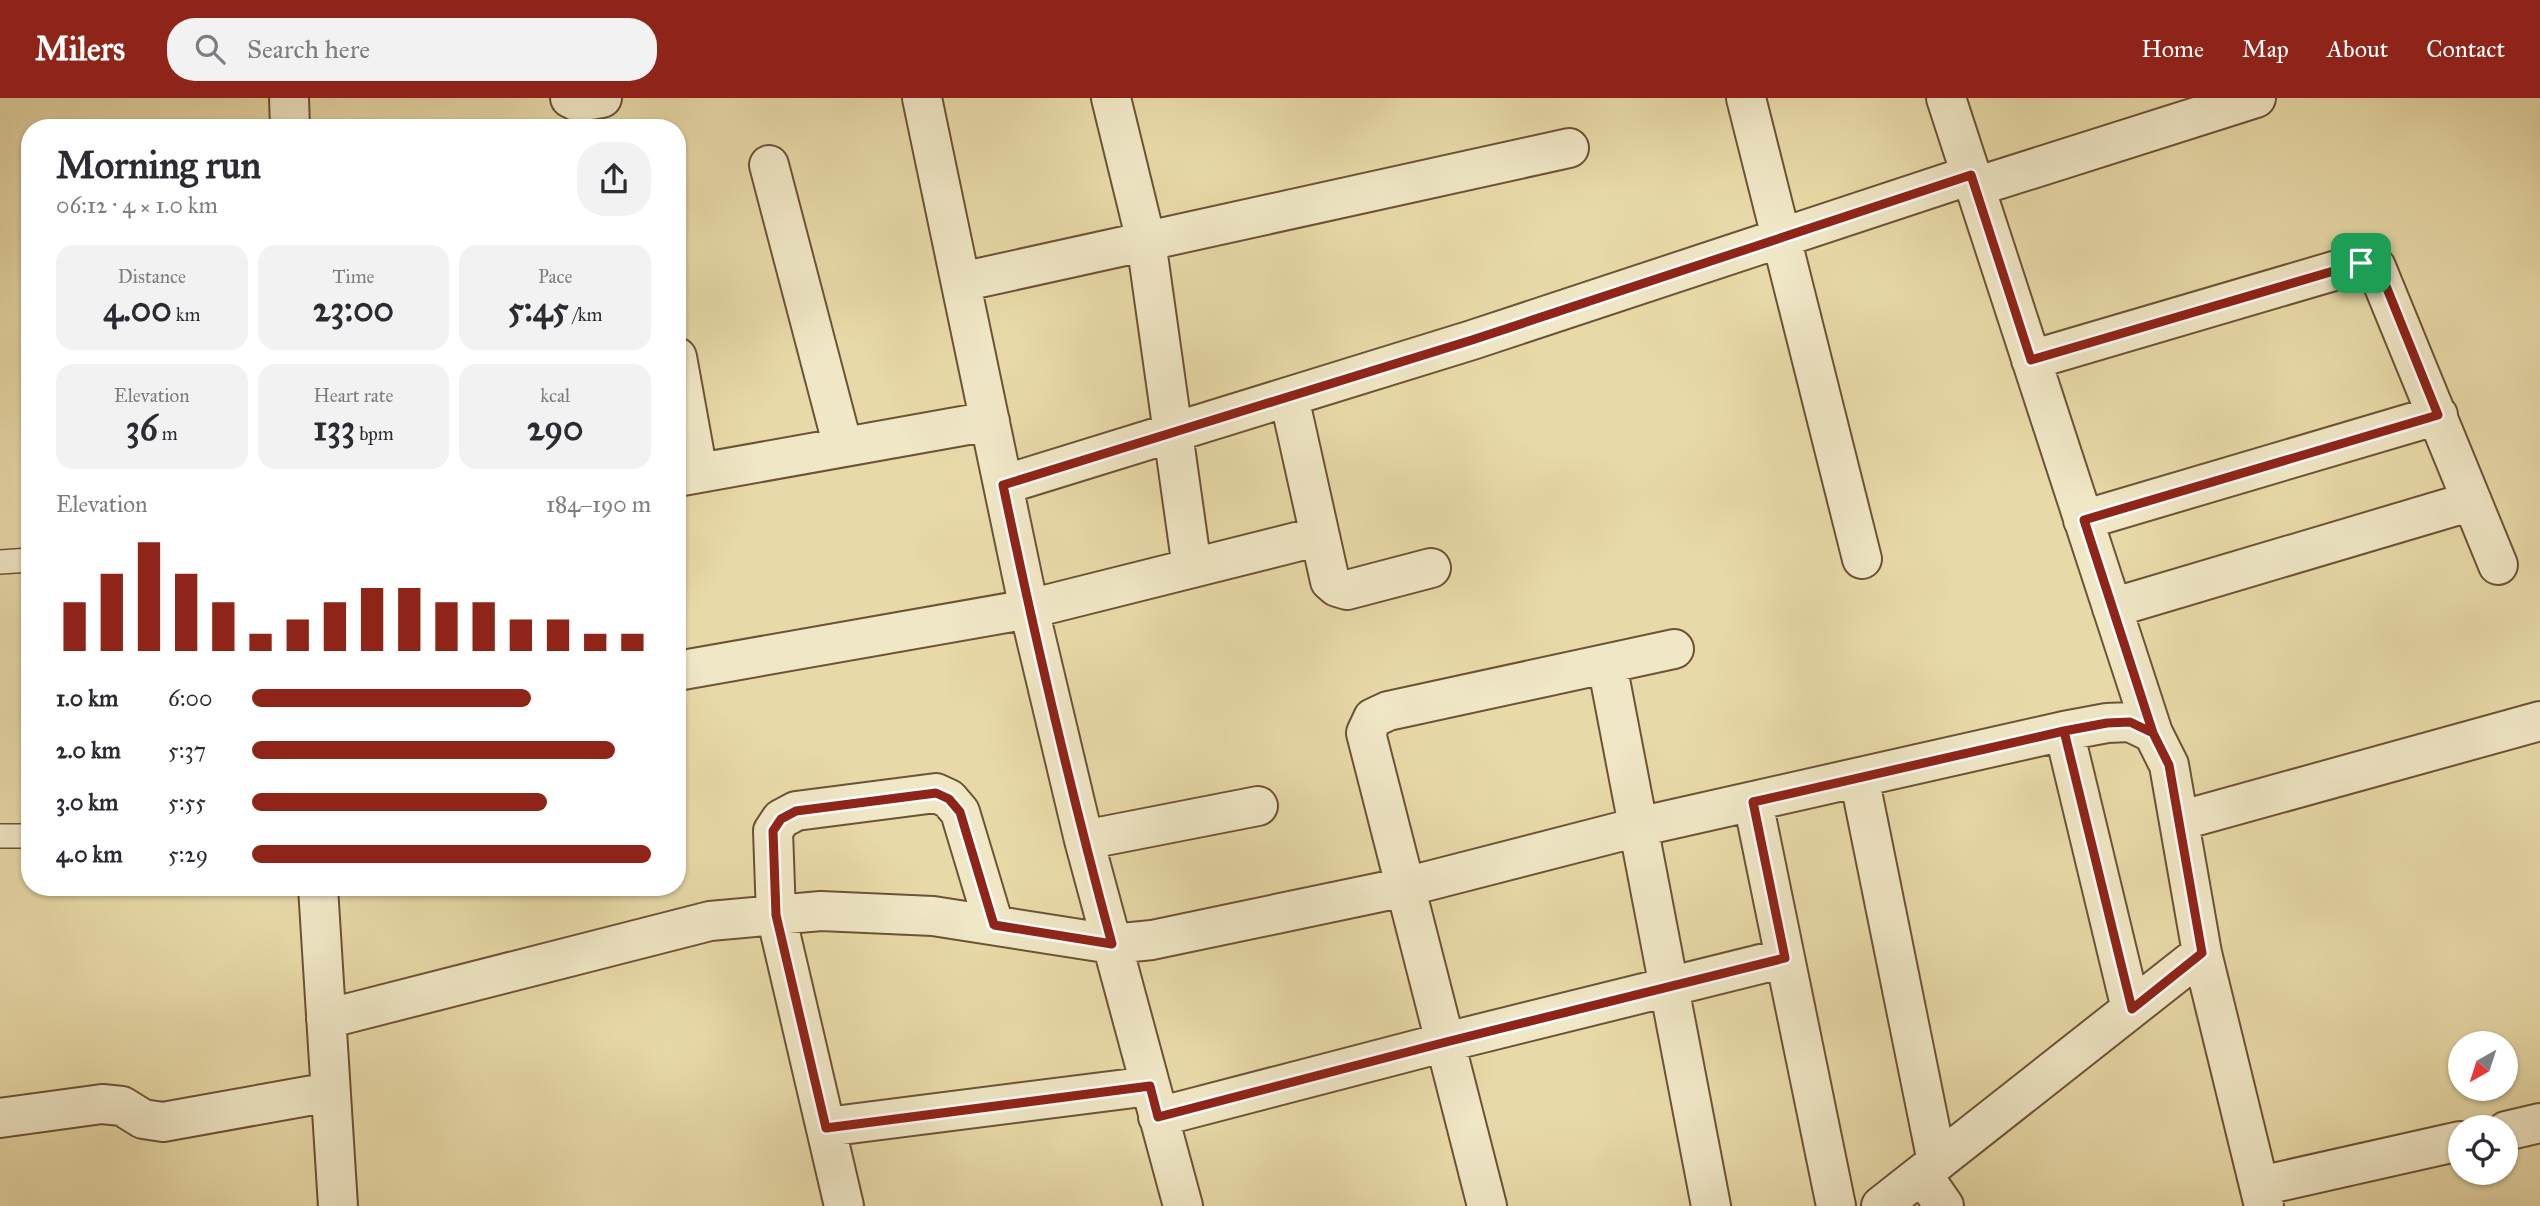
<!DOCTYPE html>
<meta charset="utf-8">
<style>
:root{--surface:#fff;--page:#f2f2f3;--text:#2b2b33;--muted:#7c7c81;--accent:#8f2418}
body{margin:0;font-family:"IM FELL Great Primer",serif;background:var(--page);color:var(--text);height:100vh;display:flex;flex-direction:column;font-size:26px;white-space:nowrap}
*{box-sizing:border-box;margin:0}
p{font-size:23px;color:var(--muted)}
.icon{flex:none;width:38px;height:38px;fill:none;stroke:currentColor;stroke-width:2;stroke-linecap:round;stroke-linejoin:round}
.map{position:relative;flex:1;overflow:hidden}
.drawer{position:absolute;left:21px;top:21px;width:665px;height:777px;display:flex;flex-direction:column;background:var(--surface);border-radius:28px;box-shadow:0 2px 5px #0004}
.drawer>*{flex:none}
.needle{width:46px;rotate:219deg}
.tools{position:absolute;left:2448px;top:933px;display:grid;gap:14px}
.tools a{display:grid;place-items:center;width:70px;height:70px;border-radius:50%;background:var(--surface);box-shadow:0 2px 5px #0004;font-size:35px}
.pin{position:absolute;display:grid;place-items:center;width:60px;height:60px;color:#fff;margin:-30px;border-radius:14px;box-shadow:0 4px 10px #0006}
.round{display:grid;place-items:center;flex:none;width:74px;height:74px;border-radius:28px;background:var(--page)}
.overview{display:flex;align-items:center;justify-content:space-between;height:119px;padding:0 35px}
h1{font-size:38px;font-weight:700;line-height:52px}
.stats{display:grid;grid-template-columns:repeat(3,1fr);gap:10px;height:119px;padding:7px 35px}
.stats div{display:grid;align-content:center;border-radius:18px;background:var(--page);text-align:center}
.stats b{font-size:35px;font-weight:700}
.stats small{font-size:19px;font-weight:400}
.stats p{font-size:19px}
.chart{height:196px;padding:14px 35px}
.chart p{display:flex;justify-content:space-between}
.chart svg{width:100%;height:126px;margin-top:7px;stroke:var(--accent);stroke-width:6}
ul{padding:0 35px;list-style:none;font-size:23px}
li{display:grid;grid-template-columns:112px 84px 1fr;align-items:center;height:52px}
li i{height:18px;border-radius:9px;background:var(--accent)}
header{display:flex;align-items:center;gap:42px;box-sizing:border-box;height:98px;padding:0 35px;background:var(--accent);color:#fff}
header strong{font-size:33px}
nav{display:flex;gap:38px;margin-inline-start:auto;font-size:24px}
.search{width:490px;height:63px;background:var(--page);display:flex;align-items:center;gap:18px;box-sizing:border-box;padding:0 24px;border-radius:28px;color:var(--muted);font-size:26px}
.map>svg:first-child{display:block}
.lines{fill:none;stroke-linecap:round;stroke-linejoin:round}
.lane-casing{stroke:#6e5235;stroke-width:26}
.street-casing{stroke:#6e5235;stroke-width:42}
.lane{stroke:#f0e7c6;stroke-width:23}
.street{stroke:#f0e7c6;stroke-width:38}
.route-casing{stroke:#fff;stroke-width:14}
.route{stroke:#8f2418;stroke-width:9}
</style>
<header>
<strong>Milers</strong>
<div class="search"><svg class="icon" aria-label="search" viewBox="0 0 24 24"><circle cx="10" cy="10" r="6"/><path d="M15 15l6 6"/></svg>Search here</div>
<nav><a>Home</a><a>Map</a><a>About</a><a>Contact</a></nav>
</header>
<div class="map">
<svg width="2540" height="1108" viewBox="0 0 2540 1108">
<rect width="100%" height="100%" fill="#e8daa8"/>
<filter id="stains"><feTurbulence type="fractalNoise" baseFrequency=".00286" numOctaves="4"/><feColorMatrix values="0 0 0 0 .2 0 0 0 0 .09 0 0 0 0 .02 0 0 0 .5 -.17"/></filter>
<radialGradient id="worn" r=".72"><stop offset=".6" stop-color="#630" stop-opacity="0"/><stop offset="1" stop-color="#630" stop-opacity=".3"/></radialGradient>
<g class="lines">
<!-- lane casing -->
<g class="lane-casing">
<path id="lane" d="M0,464L30,462
M0,738H30"/>
</g>
<!-- street casing -->
<g class="street-casing">
<path id="street" d="M289,0L290,30
M570,0L578,4L602,0
M922,0L1029,511L1084,742L1183,1108
M1111,0L1146,143L1192,470
M1746,0L1862,461
M1946,0L2153,635
M769,67L843,349
M1975,89L2256,0
M961,184L1569,50
M677,259L698,375
M2031,262L2361,165L2376,169L2498,467
M1289,299L1330,483L1337,489L1347,492L1431,470
M677,379L990,323
M1003,387L1472,242L1971,77
M2083,422L2438,317
M2112,510L2472,403
M1607,566L1711,1108
M677,573L1029,511L1320,438
M2064,633L2131,911
M1859,679L1937,1064
M1753,704L1836,1108
M2179,723L2540,623
M1084,742L1258,708
M318,789L338,1108
M326,921L710,823L776,817L821,813L933,818L1112,846L1152,842L1405,789L1638,729L2064,633L2107,625L2130,624L2153,635L2169,667L2202,855L2264,1108
M1158,1019L1446,944L1785,860
M0,1020L102,1006L122,1008L143,1021L163,1024L330,994
M826,1029L1150,988
M2506,1033L2540,1025
M1922,1076L1944,1108
M2260,1088L2460,1043
M844,1108L776,817L773,733L781,721L796,713L936,695L949,701L960,714L994,827
M1487,1108L1366,635L1373,620L1388,613L1674,551
M1881,1108L2202,855"/>
</g>
<!-- lane -->
<use href="#lane" class="lane"/>
<!-- street -->
<use href="#street" class="street"/>
</g>
<g class="lines">
<!-- route casing -->
<g class="route-casing">
<path id="route" d="M2361,165L2031,262L1971,77L1472,242L1003,387C1035,541 1071,694 1112,846L994,827L960,714L949,701L936,695L796,713L781,721L773,733L776,817L826,1030L1150,988L1158,1019L1446,944L1785,860L1753,704L2064,633L2107,625L2130,624L2153,635L2169,667L2202,855L2132,911L2064,633L2107,625L2130,624L2153,635L2084,422L2438,317L2384,183L2376,169L2361,165"/>
</g>
<!-- route -->
<use href="#route" class="route"/>
</g>
<rect width="100%" height="100%" filter="url(#stains)"/>
<rect width="100%" height="100%" fill="url(#worn)"/>
</svg>
<div class="tools">
<a><svg class="needle" viewBox="-14 -14 28 28"><path d="M0-13l5 13h-10z" fill="#e53935"/><path d="M0 13l5-13h-10z" fill="#7c7c81"/></svg></a>
<a><svg class="icon" aria-label="locate" viewBox="0 0 24 24"><circle cx="12" cy="12" r="6"/><path d="M12 2v4M12 18v4M2 12h4M18 12h4"/></svg></a>
</div>
<div class="pin" style="left:2361px;top:165px;background:#1e9e55"><svg class="icon" aria-label="arrive" viewBox="0 0 24 24"><path d="M6 21V4h12l-3 4 3 4H6"/></svg></div>
<section class="drawer">
<div class="overview"><div><h1>Morning run</h1><p>06:12 · 4 × 1.0 km</p></div><a class="round"><svg class="icon" aria-label="share" viewBox="0 0 24 24"><path d="M12 15V3M7 8l5-5 5 5M5 13v7h14v-7"/></svg></a></div>
<div class="stats">
<div><p>Distance</p><b>4.00<small> km</small></b></div>
<div><p>Time</p><b>23:00</b></div>
<div><p>Pace</p><b>5:45<small> /km</small></b></div>
</div>
<div class="stats">
<div><p>Elevation</p><b>36<small> m</small></b></div>
<div><p>Heart rate</p><b>133<small> bpm</small></b></div>
<div><p>kcal</p><b>290</b></div>
</div>
<div class="chart"><p><span>Elevation</span>184–190 m</p>
<svg viewBox="0 0 160 44" preserveAspectRatio="none"><path d="M5 44V27M15 44V17M25 44V6M35 44V17M45 44V27M55 44V38M65 44V33M75 44V27M85 44V22M95 44V22M105 44V27M115 44V27M125 44V33M135 44V33M145 44V38M155 44V38"/></svg>
</div>
<ul>
<li><b>1.0 km</b>6:00<i style="width:70%"></i></li>
<li><b>2.0 km</b>5:37<i style="width:91%"></i></li>
<li><b>3.0 km</b>5:55<i style="width:74%"></i></li>
<li><b>4.0 km</b>5:29<i style="width:100%"></i></li>
</ul>
</section>
</div>
